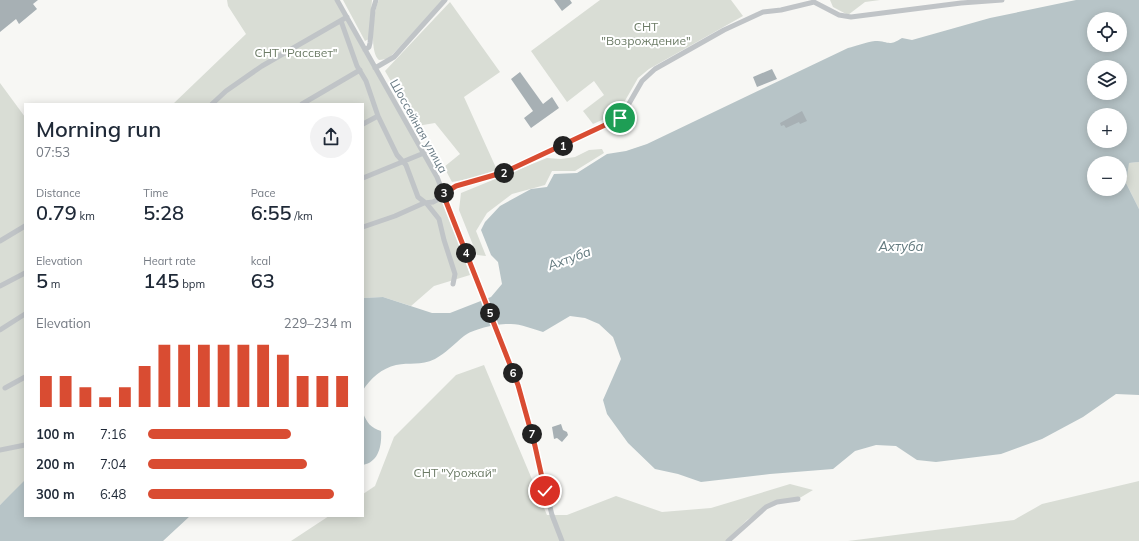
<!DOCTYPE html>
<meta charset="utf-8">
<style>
:root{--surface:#fff;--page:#f2f2f3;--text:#1f2937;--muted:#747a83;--accent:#d94c32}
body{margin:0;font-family:Mulish,sans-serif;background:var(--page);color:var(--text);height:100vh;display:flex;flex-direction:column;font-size:15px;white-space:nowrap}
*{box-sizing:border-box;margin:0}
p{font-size:13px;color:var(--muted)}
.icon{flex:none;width:22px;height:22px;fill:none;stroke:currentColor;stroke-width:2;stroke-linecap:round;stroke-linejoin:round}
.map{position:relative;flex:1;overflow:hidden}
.drawer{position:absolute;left:24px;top:103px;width:340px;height:414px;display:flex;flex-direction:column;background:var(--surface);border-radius:0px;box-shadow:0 2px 10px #0003}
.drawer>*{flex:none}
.fabs{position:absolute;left:1087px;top:12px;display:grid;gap:8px}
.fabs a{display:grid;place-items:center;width:40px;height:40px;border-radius:50%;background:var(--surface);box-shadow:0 2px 10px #0003;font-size:20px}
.pin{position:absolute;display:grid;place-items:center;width:34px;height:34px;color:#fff;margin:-17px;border:2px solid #fff;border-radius:50%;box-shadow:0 1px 4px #0007}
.km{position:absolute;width:20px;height:20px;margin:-10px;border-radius:50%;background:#222;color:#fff;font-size:11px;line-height:20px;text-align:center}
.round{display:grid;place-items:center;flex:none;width:42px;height:42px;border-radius:21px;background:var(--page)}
.head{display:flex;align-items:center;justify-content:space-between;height:68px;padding:0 12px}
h1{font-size:22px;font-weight:600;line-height:30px}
.metrics{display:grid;grid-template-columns:repeat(3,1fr);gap:6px;height:68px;padding:4px 12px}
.metrics div{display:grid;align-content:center}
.metrics b{font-size:20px;font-weight:600}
.metrics small{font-size:11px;font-weight:400}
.metrics p{font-size:11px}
.chart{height:112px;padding:8px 12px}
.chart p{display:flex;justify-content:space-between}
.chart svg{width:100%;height:72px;margin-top:4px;stroke:var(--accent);stroke-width:6}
ul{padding:0 12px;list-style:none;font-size:13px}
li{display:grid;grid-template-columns:64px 48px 1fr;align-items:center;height:30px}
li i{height:10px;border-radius:5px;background:var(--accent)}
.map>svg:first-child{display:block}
.green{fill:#d9ddd5}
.water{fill:#b7c4c7;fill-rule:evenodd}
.building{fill:#a7b0b4}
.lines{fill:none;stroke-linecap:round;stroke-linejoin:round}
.minor{stroke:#c0c4c7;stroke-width:5}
.route-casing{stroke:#fff;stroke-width:8}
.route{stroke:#d94c32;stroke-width:5}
.labels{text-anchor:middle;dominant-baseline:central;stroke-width:4;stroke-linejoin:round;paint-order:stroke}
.park-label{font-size:12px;fill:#6c7b66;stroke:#fff}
.street-label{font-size:12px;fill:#677983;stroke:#fff}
.water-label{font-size:13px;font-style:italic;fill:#637a7f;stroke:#fff}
</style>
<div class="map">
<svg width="1139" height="541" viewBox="0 0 1139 541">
<rect width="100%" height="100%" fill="#f7f7f4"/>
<!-- green -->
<path class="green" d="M227,0H335L435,177L470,275L434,286L411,306L383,297L363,298V104H173L246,34L228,6Z
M343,0H372L369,39L365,41Z
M379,0H443L393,54L388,59L379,60C369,53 373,10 379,0Z
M600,0H731L743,16L649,69L638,78L618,113L593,124L583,111L604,95L594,81L567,102L531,51Z
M830,0H880L865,2L848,15L833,7Z
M450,2L500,72L464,97L497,170L473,178L452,182L444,167L460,154L435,123L417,126L385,71Z
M0,83L25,117V482L0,505Z
M602,149L604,153L575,171H552L545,185L512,194L487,213L476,231L486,256L477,255L459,210L461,193L547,158L561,159L575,157L589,150Z
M1139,162V209L1126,183L1128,163Z
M484,365L547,515H567L616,496L662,512L711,508L790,484L813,490L798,499L772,503L747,520L727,541H291L329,516H363V494L375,486L394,437L456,375Z
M1139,481V541H848L1014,520L1042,504Z"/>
<!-- water -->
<path class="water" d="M1076,0H1139V162L1129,163L1126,183L1139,209V395L1116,394L1083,417L1042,439L1001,454L936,462L917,460L896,446L876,445L855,451L833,469L770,474L701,482L678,474L655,469L628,443L607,414L603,400L621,359L613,337L599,324L585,318L570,316L543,332C533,329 521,324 511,324C499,323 472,329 464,336C454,344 446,353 435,359C420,366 410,362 396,365C382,368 370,379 363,390V298L383,297L432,313H450L491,297L502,284L498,262L491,255L481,230L485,222L500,206L531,189L547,187L554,174L577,173L607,154L626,151L647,144L848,48C856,46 866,42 875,41C889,41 888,47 902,38L912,40L990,18ZM1094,19H1120V45H1094ZM1094,67H1120V93H1094ZM1094,115H1120V141H1094ZM1094,163H1120V189H1094Z
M363,413C367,423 371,428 381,431C382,445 379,462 363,465Z
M25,480V516H190L163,541H0V505Z"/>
<!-- building -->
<path class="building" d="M0,0H38L33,4L37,9L19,24L16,19L0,32Z
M554,0H570L572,3L562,11Z
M772,69L777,79L757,87L753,77Z
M520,72L543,104L552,97L559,108L531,128L524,118L533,111L511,79Z
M802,111L807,121L800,124L799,122L786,128L784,125L781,126L780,123Z
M561,424L563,430L567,432L568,435L562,442L557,438L554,439L552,427Z"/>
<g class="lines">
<!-- minor -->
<path class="minor" d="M337,0L437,177L518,385L535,446L552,515L562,541
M341,21L357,66L366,81L378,116L397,155L406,165L418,197L427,204L439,219L444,240L455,274L453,284
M365,50L369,47L370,43L373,10L376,0
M375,68L394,57L445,0
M212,104L226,91L262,66L347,17
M302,104L360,70
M363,124L378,116
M363,178L424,153
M363,227L395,216L424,203L433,202L439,199L447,190L456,186L505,172L616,121L623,114L642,81L655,69L724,30L763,12L781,10L814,2L839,15L851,17L961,3L1002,0
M0,241L25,226
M0,286L25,273
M0,330L25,314
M5,388L25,377
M0,450L25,445
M728,541L766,507L777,502L798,499"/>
</g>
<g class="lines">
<!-- route casing -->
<g class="route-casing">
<path id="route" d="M545,491L535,446L518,385L443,194L456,186L505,172L620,118"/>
</g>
<!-- route -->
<use href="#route" class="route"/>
</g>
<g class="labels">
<!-- park labels -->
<g class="park-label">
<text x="646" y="26">СНТ<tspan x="646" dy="14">"Возрождение"</tspan></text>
<text x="296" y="52">СНТ "Рассвет"</text>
<text x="455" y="472">СНТ "Урожай"</text>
</g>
<!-- street labels -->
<g class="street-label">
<text transform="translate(419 126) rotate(61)">Шоссейная улица</text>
</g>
<!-- water labels -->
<g class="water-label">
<text x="901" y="246">Ахтуба</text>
<text transform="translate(569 258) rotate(-20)">Ахтуба</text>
</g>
</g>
</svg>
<div class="fabs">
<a><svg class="icon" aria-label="locate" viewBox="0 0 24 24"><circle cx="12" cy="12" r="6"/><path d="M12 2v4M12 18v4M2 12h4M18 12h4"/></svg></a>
<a><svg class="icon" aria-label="layers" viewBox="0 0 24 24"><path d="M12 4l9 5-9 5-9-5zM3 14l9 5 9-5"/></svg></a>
<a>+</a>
<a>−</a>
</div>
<div class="pin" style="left:620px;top:118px;background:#1e9e55"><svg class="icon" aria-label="arrive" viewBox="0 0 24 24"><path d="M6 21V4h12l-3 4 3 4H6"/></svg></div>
<div class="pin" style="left:545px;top:491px;background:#d93025"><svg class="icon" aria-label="check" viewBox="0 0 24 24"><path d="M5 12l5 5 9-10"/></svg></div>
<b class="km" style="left:563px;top:146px">1</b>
<b class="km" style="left:504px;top:173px">2</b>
<b class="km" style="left:444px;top:193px">3</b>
<b class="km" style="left:466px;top:253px">4</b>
<b class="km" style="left:490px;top:313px">5</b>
<b class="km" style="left:513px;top:373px">6</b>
<b class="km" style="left:532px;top:434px">7</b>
<section class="drawer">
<div class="head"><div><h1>Morning run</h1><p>07:53</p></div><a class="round"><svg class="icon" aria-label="share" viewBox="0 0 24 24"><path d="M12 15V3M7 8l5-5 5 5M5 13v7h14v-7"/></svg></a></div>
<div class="metrics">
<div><p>Distance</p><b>0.79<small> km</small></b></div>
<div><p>Time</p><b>5:28</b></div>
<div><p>Pace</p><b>6:55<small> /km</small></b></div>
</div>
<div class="metrics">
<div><p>Elevation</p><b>5<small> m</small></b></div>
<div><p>Heart rate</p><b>145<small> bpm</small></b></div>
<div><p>kcal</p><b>63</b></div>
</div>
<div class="chart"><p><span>Elevation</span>229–234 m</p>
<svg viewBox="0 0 160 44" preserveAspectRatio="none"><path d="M5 44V25M15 44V25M25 44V32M35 44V38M45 44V32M55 44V19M65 44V6M75 44V6M85 44V6M95 44V6M105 44V6M115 44V6M125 44V12M135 44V25M145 44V25M155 44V25"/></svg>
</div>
<ul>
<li><b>100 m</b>7:16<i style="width:70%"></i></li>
<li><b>200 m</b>7:04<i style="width:78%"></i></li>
<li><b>300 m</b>6:48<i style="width:91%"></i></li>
</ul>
</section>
</div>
